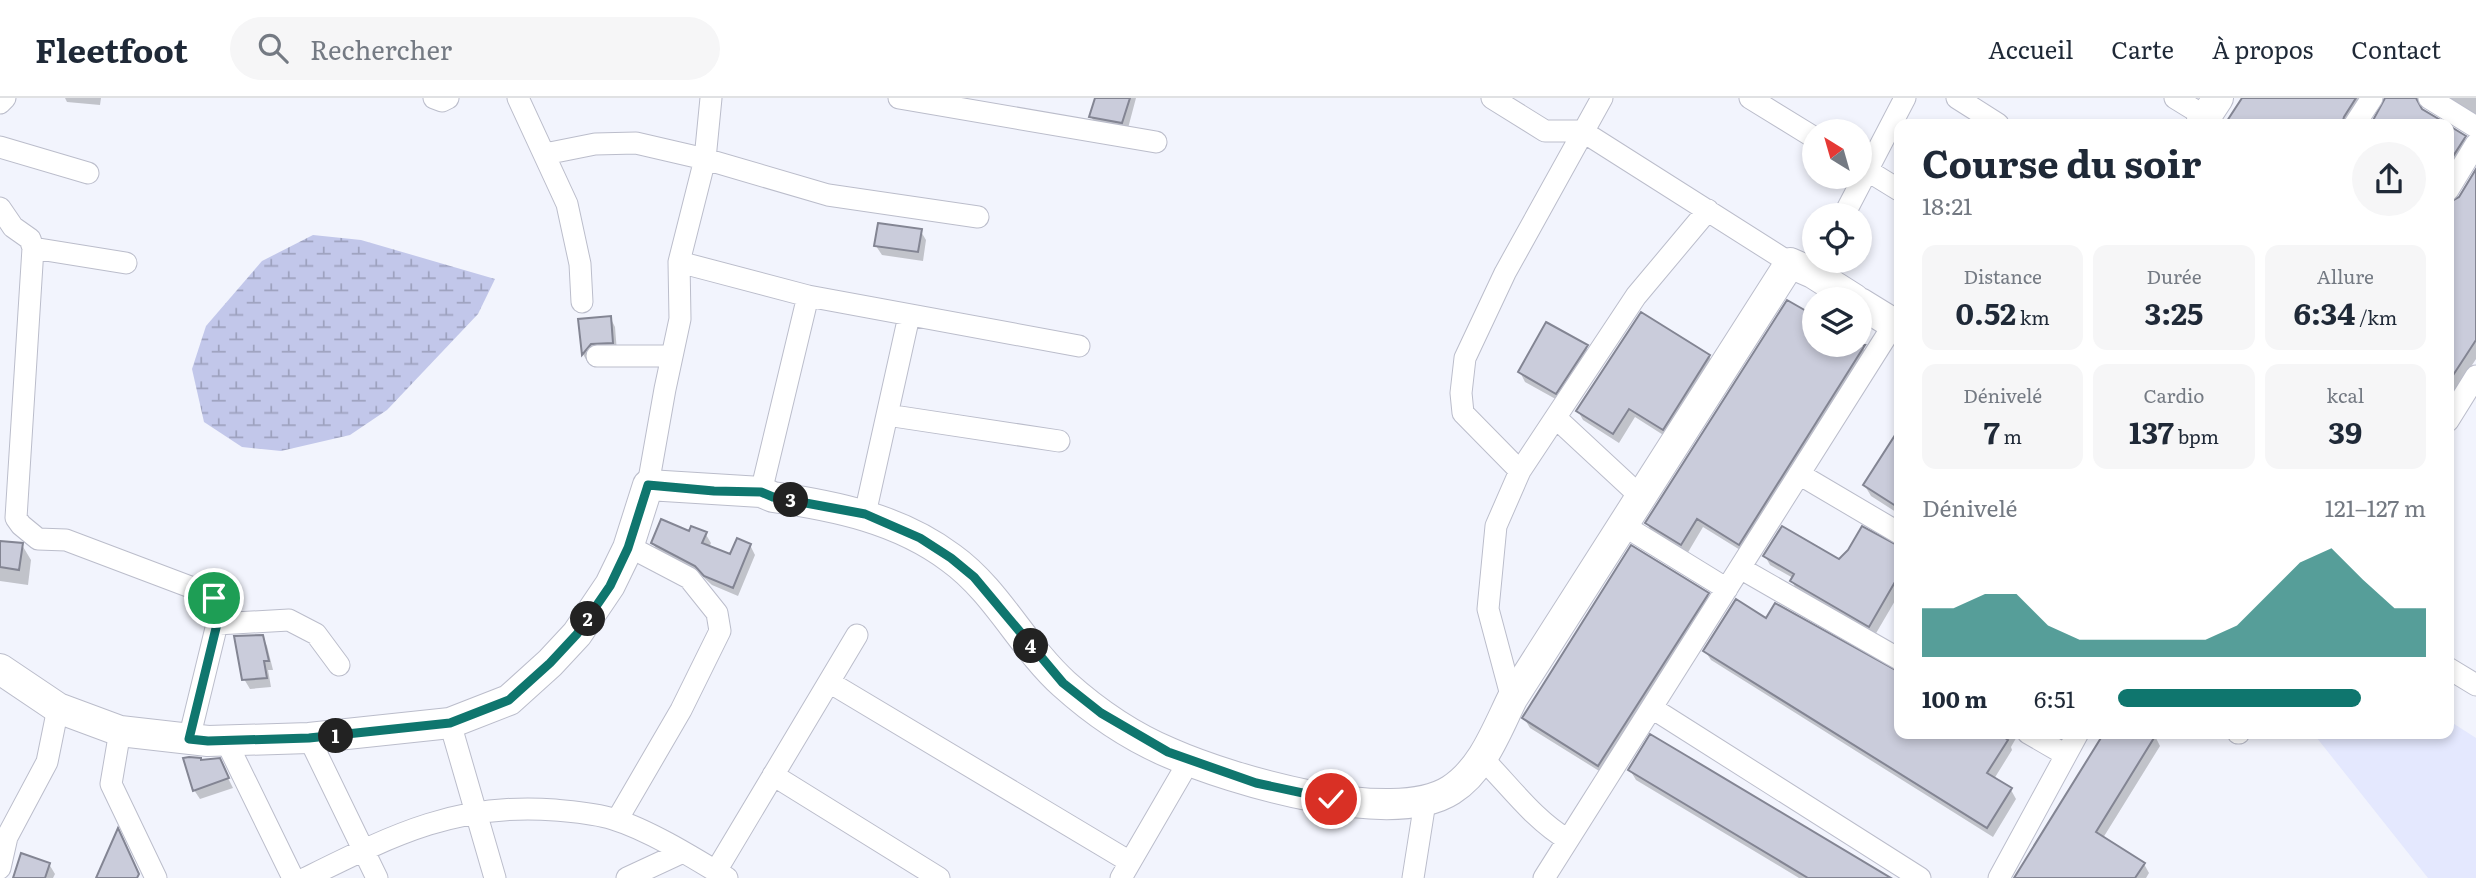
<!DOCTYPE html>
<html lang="fr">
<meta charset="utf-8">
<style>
:root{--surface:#fff;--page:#f6f6f7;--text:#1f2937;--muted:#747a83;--line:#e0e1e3;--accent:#0f766e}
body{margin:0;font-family:Literata,serif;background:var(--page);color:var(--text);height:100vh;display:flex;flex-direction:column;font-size:26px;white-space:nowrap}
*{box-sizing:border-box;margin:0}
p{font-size:23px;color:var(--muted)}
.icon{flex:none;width:38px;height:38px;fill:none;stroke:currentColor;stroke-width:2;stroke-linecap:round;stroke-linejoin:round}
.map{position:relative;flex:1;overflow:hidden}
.sheet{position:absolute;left:1894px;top:21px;width:560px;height:620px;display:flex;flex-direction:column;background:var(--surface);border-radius:14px;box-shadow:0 4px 10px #0003}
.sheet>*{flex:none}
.needle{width:46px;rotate:323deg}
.controls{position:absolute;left:1802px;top:21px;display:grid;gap:14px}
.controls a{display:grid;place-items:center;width:70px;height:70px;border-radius:50%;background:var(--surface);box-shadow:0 4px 10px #0003;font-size:35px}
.pin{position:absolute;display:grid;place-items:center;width:60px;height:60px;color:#fff;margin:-30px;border:4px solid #fff;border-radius:50%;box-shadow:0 2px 7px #0007}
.km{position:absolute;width:35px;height:35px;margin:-18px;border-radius:50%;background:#222;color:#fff;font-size:19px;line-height:35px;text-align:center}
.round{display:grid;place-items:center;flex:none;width:74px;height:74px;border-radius:37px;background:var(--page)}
.headline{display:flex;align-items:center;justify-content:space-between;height:119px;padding:0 28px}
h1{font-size:38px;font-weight:700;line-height:52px}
.metrics{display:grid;grid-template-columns:repeat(3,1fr);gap:10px;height:119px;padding:7px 28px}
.metrics div{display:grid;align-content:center;border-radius:14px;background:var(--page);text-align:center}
.metrics b{font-size:30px;font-weight:700}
.metrics small{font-size:19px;font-weight:400}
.metrics p{font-size:19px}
.chart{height:196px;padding:14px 28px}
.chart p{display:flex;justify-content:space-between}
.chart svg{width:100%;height:126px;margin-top:7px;fill:var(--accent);opacity:.7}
ul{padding:0 28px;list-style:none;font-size:23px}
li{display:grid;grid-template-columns:112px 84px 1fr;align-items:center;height:52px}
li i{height:18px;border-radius:9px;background:var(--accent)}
header{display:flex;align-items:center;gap:42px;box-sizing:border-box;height:98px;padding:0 35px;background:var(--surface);border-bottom:2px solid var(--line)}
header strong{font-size:33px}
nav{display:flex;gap:38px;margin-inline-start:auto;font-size:24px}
.search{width:490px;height:63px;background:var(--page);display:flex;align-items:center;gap:18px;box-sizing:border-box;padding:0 24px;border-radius:38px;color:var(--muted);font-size:26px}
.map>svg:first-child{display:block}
.built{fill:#e4e8fe}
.wetland{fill:url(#wetland-marsh)}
.shadow{fill:#0003}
.building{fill:#caccdb;stroke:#838593;stroke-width:2}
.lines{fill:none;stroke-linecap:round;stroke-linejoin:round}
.street-casing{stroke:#bbbdcb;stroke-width:23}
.secondary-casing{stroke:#bbbdcb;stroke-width:32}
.street{stroke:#fff;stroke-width:21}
.secondary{stroke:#fff;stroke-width:30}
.route-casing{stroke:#fff;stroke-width:14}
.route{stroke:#0f766e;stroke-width:9}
</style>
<header>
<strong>Fleetfoot</strong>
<div class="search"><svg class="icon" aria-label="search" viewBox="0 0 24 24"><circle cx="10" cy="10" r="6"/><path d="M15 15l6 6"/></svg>Rechercher</div>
<nav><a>Accueil</a><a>Carte</a><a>À propos</a><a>Contact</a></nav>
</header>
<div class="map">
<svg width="2476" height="780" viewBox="0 0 2476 780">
<defs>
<pattern id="wetland-marsh" width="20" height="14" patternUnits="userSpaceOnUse" patternTransform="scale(1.75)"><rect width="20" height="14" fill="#c2c7ea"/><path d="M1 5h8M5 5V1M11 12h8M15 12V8" fill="none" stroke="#9ea2bf"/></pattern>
</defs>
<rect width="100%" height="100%" fill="#f2f4fd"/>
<!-- built -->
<path class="built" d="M2448,622L2476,640V780H2428L2313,635H2448Z"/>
<!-- wetland -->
<path class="wetland" d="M313,137L361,142L495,181L478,216L387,312L350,337L281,353L242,349L204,324L192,271L206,228L262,163Z"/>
<!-- shadow -->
<path class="shadow" d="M65,0H101L100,7L67,4Z
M1097,0H1136L1127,34L1097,28L1091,19Z
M2244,0H2373L2353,26H2227Z
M2386,0H2428L2421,11L2444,26H2373L2385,8Z
M2445,0H2476V19Z
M2448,29L2464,39L2471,50L2448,89Z
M2476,75V261L2448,304V107L2460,100Z
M920,132L926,142L923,163L882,157L876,148Z
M1642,216L1709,258L1715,268L1668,340L1635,319L1619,345L1583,322L1578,313Z
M610,219L615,229L617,254L596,255L588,265L583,256L580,222Z
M1815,247H1857L1863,250L1868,260L1745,455L1703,429L1687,456L1652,435L1647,425Z
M1586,249L1592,258L1561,304L1525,284L1520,274Z
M1899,346V416L1871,398L1865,388Z
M690,435H705L711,445L709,450L731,459L750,447L755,457L738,498L712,487L702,478L658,455L653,445Z
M0,444L22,447L31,462L28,487L0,483Z
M1899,448V496L1875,537L1797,493L1792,483L1793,480L1770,467L1765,458L1839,463Z
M1707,496L1713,506L1604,676L1530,630L1524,620Z
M262,538L267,548L273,572H268L271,589L250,591L244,581Z
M1705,553L1899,635H2019L2011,649L2012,652L1994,681L2011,692L2016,701L1993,739L1711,562Z
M2155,638L2160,648L2103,740L2144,766L2149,775L2146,780H2016Z
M224,672L233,690L200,701L194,692Z
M1630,672L1888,780H1799L1636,682Z
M49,766L55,776L53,780H17Z"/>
<!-- building -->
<path class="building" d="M1095,0H1130L1122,25L1089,19Z
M2242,0H2356L2344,19L2342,26H2225Z
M2385,0H2416L2422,11L2447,26H2371Z
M2448,27L2466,38L2448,66Z
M2476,71V242L2448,285V105L2459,99Z
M878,125L922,131L918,154L874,148Z
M1787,202L1815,218V247H1865L1739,447L1697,421L1681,447L1645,425Z
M1641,214L1710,257L1663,332L1629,311L1613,336L1576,313Z
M611,218L613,245L591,246L582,257L578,221Z
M1546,224L1588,247L1556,296L1518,274Z
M1899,331V410L1863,387Z
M661,421L689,433L691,428L707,434L702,445L730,456L737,440L751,446L733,490L704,478L695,468L651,445Z
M1782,428L1839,461L1848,452L1862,428L1899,448V477L1869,529L1790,483L1794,476L1763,458Z
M0,443L23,445L19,472L0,469Z
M1631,447L1709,495L1598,668L1522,620Z
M1736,501L1766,520L1775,505L1899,574V635H1998L2008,642L1987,675L2012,690L1987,730L1703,553Z
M263,537L269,563H264L267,580L242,582L234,538Z
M2104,635H2157L2096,734L2145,765L2135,780H2014Z
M1650,636L1687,658L1891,780H1808L1628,672Z
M189,659L201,660V662L220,660L229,680L193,693L183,660Z
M118,730L139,776L137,780H96Z
M21,755L50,765L45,780H13Z"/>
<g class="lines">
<!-- street casing -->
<g class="street-casing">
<path id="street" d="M434,0L442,3L448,0
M518,0L567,106L580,166L582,204
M899,0L1156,44
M1492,0L1545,33H1582L1790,165
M1750,0L1815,40
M1957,0L1998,26
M2175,0L2206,19
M2429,0L2476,29
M0,5L5,0
M2355,26L2372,0
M0,49L88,75
M545,56L595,46L636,45L705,61L828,97L978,119
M1860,68L1899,92
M2448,92L2476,46
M0,110L13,129L30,141L33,150L16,420L21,427L38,441L66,442L201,493L214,500L217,526L189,641
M1844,117L1905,0
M33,150L126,165
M679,164L808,198L1079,248
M597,258H672
M887,317L1059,343
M1556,320L1640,398
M2448,323L2476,278
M1520,373L1636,198L1708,112
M1799,376L1899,435
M648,387L665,291L680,221L679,164L705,61L711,0
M761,394L808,198
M865,416L909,218
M1623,427L1727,491
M1740,470L1899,561
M217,526L289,522L316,536L339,567
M2448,570L2476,587
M829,584L1130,764
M1512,601L1488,511L1496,428L1520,373L1463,315L1461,295L1465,260L1505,175L1602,0
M1652,610L1920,780
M450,625L495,780
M120,633L111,686L156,780
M2028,635L2066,657
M2238,635H2239
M309,640L377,780
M226,643L293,780
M1482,660C1510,688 1533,721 1568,742
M773,677L939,780
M617,722L681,612L720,533L717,515L689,480L628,448
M0,770L7,739L47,664L58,610
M716,773L857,537
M306,780C391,738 457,704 555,712C575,714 594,715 613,721C649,732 694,760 727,780
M627,780L683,754
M1121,780L1189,663
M1413,780L1425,704
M1544,780L1894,226
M1999,780L2078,635"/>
</g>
<!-- secondary casing -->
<g class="secondary-casing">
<path id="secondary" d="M2201,26L2218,0
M1860,205L1899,229
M0,571L58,610L120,633L208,643L309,640L450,625L509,602L550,565L577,536L610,487L628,450L648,387L761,394L773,399C836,408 899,421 951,460C997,493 1022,548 1064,586C1094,613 1132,639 1170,655C1231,682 1392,730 1451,692C1482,672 1496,634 1512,601L1790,165L1813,175L1854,201"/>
</g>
<!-- street -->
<use href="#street" class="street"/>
<!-- secondary -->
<use href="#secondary" class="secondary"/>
</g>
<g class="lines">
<!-- route casing -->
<g class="route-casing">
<path id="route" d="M214,500L217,526L189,641L208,643L309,640L450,625L509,602L550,565L577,536L610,488L628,450L648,387L714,393L761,394L773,399L865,416L920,440L951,460L974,479L1063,585L1101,615L1168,654L1256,685L1331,701"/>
</g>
<!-- route -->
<use href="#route" class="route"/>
</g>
</svg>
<div class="controls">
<a><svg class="needle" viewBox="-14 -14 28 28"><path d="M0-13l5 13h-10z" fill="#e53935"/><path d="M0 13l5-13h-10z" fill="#747a83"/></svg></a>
<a><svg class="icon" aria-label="locate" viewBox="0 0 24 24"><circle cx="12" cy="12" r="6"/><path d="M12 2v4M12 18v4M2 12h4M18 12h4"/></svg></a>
<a><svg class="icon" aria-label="layers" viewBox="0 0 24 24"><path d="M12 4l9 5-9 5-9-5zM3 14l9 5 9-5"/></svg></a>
</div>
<div class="pin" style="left:214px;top:500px;background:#1e9e55"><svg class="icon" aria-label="arrive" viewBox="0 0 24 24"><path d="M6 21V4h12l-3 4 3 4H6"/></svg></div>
<div class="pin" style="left:1331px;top:701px;background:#d93025"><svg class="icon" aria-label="check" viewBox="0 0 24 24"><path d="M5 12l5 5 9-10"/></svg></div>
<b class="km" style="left:336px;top:638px">1</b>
<b class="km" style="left:588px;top:521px">2</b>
<b class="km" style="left:791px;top:402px">3</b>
<b class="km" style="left:1031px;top:548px">4</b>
<section class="sheet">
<div class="headline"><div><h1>Course du soir</h1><p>18:21</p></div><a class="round"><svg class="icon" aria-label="share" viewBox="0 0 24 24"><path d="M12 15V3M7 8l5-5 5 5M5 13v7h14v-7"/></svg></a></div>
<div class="metrics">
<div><p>Distance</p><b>0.52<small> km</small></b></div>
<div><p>Durée</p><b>3:25</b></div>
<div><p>Allure</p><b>6:34<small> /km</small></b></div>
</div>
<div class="metrics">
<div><p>Dénivelé</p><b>7<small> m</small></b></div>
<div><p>Cardio</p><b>137<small> bpm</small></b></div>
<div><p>kcal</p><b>39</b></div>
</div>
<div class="chart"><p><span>Dénivelé</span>121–127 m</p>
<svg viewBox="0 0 160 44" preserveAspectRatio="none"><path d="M0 44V27L10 27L20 22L30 22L40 33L50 38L60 38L70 38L80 38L90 38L100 33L110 22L120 11L130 6L140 17L150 27L160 27V44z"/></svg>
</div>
<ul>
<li><b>100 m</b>6:51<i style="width:79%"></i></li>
</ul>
</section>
</div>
